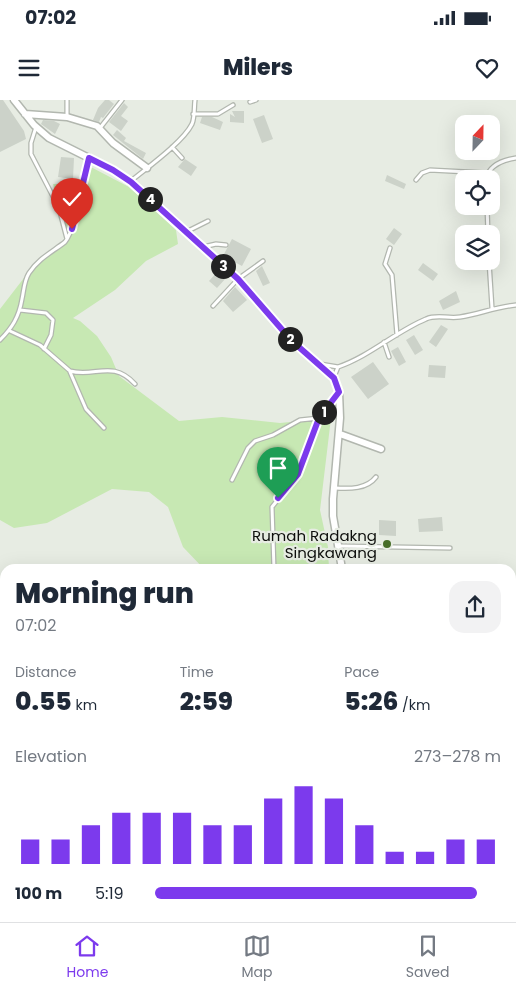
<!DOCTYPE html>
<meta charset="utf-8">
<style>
:root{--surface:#fff;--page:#f2f2f3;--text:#1f2937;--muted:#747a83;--line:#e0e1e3;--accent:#7c3aed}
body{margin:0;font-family:Poppins,sans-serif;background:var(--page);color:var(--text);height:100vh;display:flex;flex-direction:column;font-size:19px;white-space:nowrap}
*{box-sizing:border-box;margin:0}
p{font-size:16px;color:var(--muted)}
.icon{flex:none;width:28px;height:28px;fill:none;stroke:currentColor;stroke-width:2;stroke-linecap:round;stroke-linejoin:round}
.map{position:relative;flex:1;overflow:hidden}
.side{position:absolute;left:0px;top:464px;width:516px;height:359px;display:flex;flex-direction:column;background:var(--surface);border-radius:15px 15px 0 0;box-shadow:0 5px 20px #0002}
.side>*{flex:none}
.needle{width:32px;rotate:22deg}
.buttons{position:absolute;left:455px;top:15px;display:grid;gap:10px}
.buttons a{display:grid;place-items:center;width:45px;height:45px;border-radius:10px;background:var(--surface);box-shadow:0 5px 20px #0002;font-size:25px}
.pin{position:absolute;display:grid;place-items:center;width:42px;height:42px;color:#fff;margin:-51px -21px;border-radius:50% 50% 50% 0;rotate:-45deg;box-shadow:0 0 5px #0007}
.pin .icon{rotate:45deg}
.km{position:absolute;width:25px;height:25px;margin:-12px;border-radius:50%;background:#222;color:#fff;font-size:14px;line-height:25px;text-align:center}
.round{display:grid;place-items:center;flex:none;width:52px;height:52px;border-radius:15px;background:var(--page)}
.headline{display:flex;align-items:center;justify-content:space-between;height:85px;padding:0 15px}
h1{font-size:28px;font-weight:800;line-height:38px}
.metrics{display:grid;grid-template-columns:repeat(3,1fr);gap:8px;height:85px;padding:5px 15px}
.metrics div{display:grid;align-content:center}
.metrics b{font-size:25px;font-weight:800}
.metrics small{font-size:14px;font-weight:400}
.metrics p{font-size:14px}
.chart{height:140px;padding:10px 15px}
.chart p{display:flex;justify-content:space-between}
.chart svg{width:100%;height:90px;margin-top:5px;stroke:var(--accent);stroke-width:6}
ul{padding:0 15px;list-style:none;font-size:16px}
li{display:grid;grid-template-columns:80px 60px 1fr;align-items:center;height:38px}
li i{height:12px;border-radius:6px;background:var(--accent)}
.status{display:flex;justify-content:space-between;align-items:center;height:35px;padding:0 25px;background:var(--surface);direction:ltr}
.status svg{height:14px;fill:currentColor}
header{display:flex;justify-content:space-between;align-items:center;height:65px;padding:0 15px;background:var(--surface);font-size:22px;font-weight:800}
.tabs{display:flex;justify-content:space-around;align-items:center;height:70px;border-top:1px solid var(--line);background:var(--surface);font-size:14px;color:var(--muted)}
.tabs a{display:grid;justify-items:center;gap:2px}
.tabs .active{color:var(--accent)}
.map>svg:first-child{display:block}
.green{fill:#c7e8b3}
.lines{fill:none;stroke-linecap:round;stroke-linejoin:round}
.river{stroke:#a8dc85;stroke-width:12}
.building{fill:#ccd2c9}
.lane-casing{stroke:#b2b7af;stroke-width:5.5}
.street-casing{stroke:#b2b7af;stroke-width:9}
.lane{stroke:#fff;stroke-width:3}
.street{stroke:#fff;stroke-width:6}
.route-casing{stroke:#fff;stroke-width:10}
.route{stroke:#7c3aed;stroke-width:6}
.poi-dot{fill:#466d28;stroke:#e7ece3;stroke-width:2}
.labels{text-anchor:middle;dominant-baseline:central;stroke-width:4.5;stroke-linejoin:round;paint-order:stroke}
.poi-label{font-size:15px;fill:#0d0e0c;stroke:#e7ece3;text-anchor:end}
</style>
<div class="status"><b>07:02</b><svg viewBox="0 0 49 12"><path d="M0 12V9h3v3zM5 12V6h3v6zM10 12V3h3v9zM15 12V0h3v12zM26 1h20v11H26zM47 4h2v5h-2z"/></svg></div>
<header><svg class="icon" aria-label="menu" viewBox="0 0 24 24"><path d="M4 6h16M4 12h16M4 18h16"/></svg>Milers<svg class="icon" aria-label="heart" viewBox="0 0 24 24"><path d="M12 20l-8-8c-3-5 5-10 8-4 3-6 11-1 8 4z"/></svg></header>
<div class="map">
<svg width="516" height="822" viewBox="0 0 516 822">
<rect width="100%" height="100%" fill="#e7ece3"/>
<!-- green -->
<path class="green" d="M87,65L129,87L176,130L178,144L146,161L115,190L73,218L80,221L97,236L111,257L119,276L179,321L222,317L280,323L331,318L320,410L328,447L329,469H204L183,447L168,407L149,392L112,389L47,423L14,428L0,420V209L27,174L68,140L53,84H82Z"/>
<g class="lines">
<!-- river -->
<path class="river" d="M511,654L516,650
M0,793L5,792
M370,822L372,818"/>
</g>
<!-- building -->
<path class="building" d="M0,0H3L24,31L26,39L0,52Z
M105,0H109L114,4L103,18L101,17L99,22L93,20L98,8Z
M124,3L128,7L121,16L128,21L121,31L109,22Z
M232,11H244V23L230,22V14L235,17Z
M264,15L273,39L262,43L253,19Z
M202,17H212L223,22L220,30L200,23Z
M43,20L54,21L60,24L55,34L41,24Z
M117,30L126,38L124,41L146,53L143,59L113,35Z
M61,57L74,58L73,79L58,77Z
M185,59L197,67L191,76L178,67Z
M387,75L406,84L404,89L385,81Z
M394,128L402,134L394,145L386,139Z
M232,139L251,149L242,166L223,156Z
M423,163L438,174L433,181L418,170Z
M262,166L270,183L263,186L256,171Z
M218,171L226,178L217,188L209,181Z
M235,187L247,200L233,212L223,201Z
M456,191L460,202L443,210L439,201Z
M441,225L448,229L436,247L429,242Z
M414,235L423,250L415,255L406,240Z
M398,247L406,262L399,266L391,251Z
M373,262L389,284L368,299L351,277Z
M429,265L446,266L445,278L428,277Z
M442,417L443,431L419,432L418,419Z
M379,420L396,421V436L379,435Z"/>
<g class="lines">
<!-- lane casing -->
<g class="lane-casing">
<path id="lane" d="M67,0V17
M250,2L256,0
M193,14H218L233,5
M100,28L122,0
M172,47L182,58
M486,79C489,65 503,60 516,58
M416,80L422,73L430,70L487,73
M131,81C148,67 183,42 192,24C195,17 194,7 195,0
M487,106L488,134
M186,132L208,121
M67,139L72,129L89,59
M203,147L216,144L226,145
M390,148L385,164L392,175L397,235
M489,161L492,208
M213,206L238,179L263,161
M20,210L46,213L53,220L51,235L44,249
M10,231L40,245L70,271C95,278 112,259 135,284
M0,240C12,228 19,217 22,199C24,190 24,181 29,173C38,159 52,152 65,142L67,139L59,108L31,54V43L36,27
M384,242L389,257
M320,264L338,267
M70,272L86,309L104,328
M334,277L338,267C370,256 395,232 426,219C437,214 448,219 460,217C479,214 496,207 516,205
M232,380L248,348L255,341L273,335L300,320L319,318
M335,388C350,389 367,389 376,377
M339,446L450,448
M274,469L272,407L298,374L319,318L338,295
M511,611L516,607"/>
</g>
<!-- street casing -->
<g class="street-casing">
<path id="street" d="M14,0L34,25L49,38L113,70L136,86L238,179L292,241L334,278L339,292L340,318L333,399V416L342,469
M25,14L67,17L97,26L113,43L147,68
M340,334L381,349
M511,699L516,694
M511,718L516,722
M0,789L5,788
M315,818L327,822
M288,822L291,818
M347,822L349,818"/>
</g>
<!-- lane -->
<use href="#lane" class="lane"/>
<!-- street -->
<use href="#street" class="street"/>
</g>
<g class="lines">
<!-- route casing -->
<g class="route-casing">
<path id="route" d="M72,129L89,58L113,70L131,82L238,179L292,241L334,278L339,292L319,318L298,374L278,398"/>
</g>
<!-- route -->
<use href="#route" class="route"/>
</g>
<!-- markers -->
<circle class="poi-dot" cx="387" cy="444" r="5"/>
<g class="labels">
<!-- poi labels -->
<g class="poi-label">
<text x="377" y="435">Rumah Radakng<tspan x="377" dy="17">Singkawang</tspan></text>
</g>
</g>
</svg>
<div class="buttons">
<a><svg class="needle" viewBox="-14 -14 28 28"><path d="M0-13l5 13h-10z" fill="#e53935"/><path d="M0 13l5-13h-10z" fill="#747a83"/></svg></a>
<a><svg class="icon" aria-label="locate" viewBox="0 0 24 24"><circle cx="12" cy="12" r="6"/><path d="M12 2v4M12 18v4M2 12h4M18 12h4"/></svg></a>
<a><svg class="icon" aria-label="layers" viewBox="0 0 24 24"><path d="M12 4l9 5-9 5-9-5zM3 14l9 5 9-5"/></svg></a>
</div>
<div class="pin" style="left:278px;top:398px;background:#1e9e55"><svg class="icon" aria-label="arrive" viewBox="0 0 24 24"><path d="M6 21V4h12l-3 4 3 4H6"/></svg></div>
<div class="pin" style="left:72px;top:129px;background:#d93025"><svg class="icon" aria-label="check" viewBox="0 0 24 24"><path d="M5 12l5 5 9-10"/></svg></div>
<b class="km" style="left:324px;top:312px">1</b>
<b class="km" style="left:290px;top:239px">2</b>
<b class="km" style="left:223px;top:166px">3</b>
<b class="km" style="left:150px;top:99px">4</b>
<section class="side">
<div class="headline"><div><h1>Morning run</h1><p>07:02</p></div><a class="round"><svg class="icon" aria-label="share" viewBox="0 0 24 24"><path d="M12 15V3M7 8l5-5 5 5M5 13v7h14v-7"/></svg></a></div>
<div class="metrics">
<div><p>Distance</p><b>0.55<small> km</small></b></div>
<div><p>Time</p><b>2:59</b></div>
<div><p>Pace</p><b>5:26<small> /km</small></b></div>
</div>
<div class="chart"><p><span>Elevation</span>273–278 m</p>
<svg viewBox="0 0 160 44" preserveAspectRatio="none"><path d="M5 44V32M15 44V32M25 44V25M35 44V19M45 44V19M55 44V19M65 44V25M75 44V25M85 44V12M95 44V6M105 44V12M115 44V25M125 44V38M135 44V38M145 44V32M155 44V32"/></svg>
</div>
<ul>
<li><b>100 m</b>5:19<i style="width:93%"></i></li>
</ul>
</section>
</div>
<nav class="tabs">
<a class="active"><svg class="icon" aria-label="home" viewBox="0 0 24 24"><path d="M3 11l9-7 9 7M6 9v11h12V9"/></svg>Home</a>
<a><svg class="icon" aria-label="map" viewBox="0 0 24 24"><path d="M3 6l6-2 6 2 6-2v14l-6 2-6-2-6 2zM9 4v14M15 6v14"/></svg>Map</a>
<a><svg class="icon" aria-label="saved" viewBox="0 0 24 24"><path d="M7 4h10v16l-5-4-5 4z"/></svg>Saved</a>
</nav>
